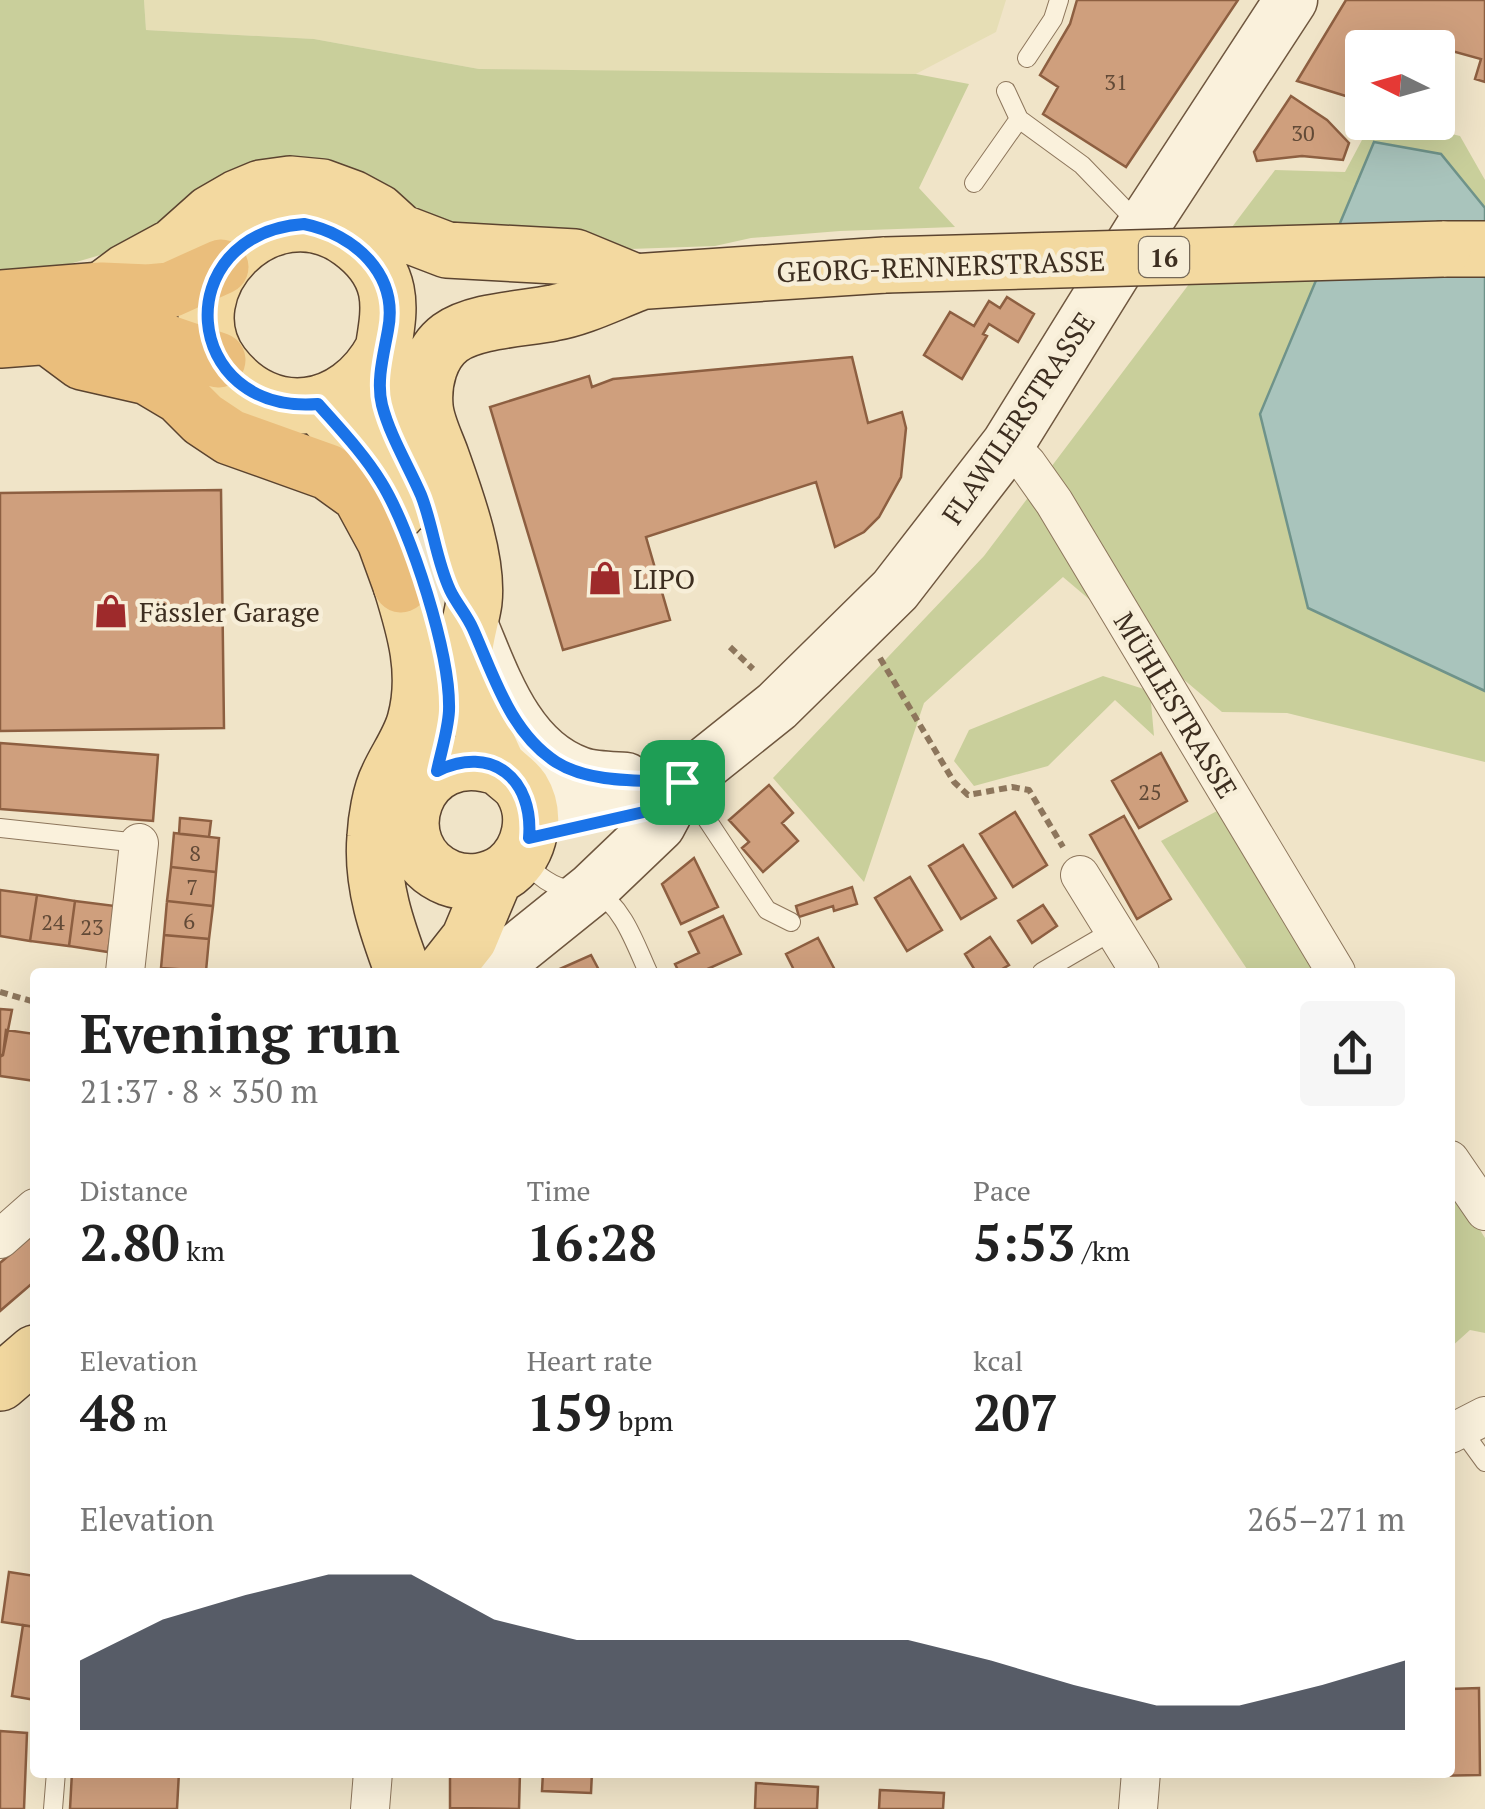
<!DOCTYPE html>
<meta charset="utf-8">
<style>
:root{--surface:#fff;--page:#f6f6f6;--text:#222;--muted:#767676;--accent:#111827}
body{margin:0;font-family:"PT Serif",serif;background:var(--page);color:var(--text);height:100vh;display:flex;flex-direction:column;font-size:38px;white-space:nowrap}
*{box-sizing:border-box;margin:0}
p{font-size:32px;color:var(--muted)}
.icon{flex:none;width:55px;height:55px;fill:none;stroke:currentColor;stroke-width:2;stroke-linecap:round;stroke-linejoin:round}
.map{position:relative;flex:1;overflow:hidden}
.side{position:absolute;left:30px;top:968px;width:1425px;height:810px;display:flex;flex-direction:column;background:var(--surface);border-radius:10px;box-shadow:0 10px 40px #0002}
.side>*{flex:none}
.needle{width:65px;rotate:275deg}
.buttons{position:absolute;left:1345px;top:30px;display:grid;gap:20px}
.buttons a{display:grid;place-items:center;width:110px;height:110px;border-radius:10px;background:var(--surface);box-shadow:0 10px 40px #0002;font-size:50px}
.pin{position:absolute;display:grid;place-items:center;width:85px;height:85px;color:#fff;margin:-42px;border-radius:20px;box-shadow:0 5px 15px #0006}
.round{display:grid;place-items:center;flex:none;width:105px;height:105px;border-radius:10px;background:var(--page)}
.summary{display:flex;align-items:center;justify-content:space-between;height:170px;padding:0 50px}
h1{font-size:55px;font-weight:800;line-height:75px}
.metrics{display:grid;grid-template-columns:repeat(3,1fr);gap:15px;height:170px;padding:10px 50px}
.metrics div{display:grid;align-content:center}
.metrics b{font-size:50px;font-weight:800}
.metrics small{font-size:28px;font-weight:400}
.metrics p{font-size:28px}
.chart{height:280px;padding:20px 50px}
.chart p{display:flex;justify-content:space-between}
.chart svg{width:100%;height:180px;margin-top:10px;fill:var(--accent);opacity:.7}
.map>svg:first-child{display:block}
.farmland{fill:#e6deb5}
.green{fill:#c9cf9b}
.water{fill:#a9c4bc;stroke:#6f938a;stroke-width:2.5}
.building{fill:#cf9f7d;stroke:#8d5f41;stroke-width:2.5}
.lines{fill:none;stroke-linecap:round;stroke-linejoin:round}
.service-casing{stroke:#8d765c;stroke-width:20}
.minor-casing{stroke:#8d765c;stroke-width:40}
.secondary-casing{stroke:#6f573f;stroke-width:55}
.primary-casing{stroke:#5b4430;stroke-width:58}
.trunk-casing{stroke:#5b4430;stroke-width:58}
.path{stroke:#8d765c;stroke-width:6;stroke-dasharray:8 5;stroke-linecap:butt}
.service{stroke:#faf1dc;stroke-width:18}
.minor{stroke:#faf1dc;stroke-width:38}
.secondary{stroke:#faf1dc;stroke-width:52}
.primary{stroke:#f3d9a0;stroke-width:55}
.trunk{stroke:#eabe7c;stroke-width:55}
.primary-bridge-casing{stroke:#5b4430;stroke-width:58;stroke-linecap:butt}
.primary-bridge{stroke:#f3d9a0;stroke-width:55}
.route-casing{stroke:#fff;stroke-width:20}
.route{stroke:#1a73e8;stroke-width:12}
.labels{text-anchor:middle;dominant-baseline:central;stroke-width:9;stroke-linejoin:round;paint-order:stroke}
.number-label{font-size:22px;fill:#624a37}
.shield{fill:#f7eed8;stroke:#756857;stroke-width:2.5}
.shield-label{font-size:25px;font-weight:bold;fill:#3d2e20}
.street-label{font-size:28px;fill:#3d2e20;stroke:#f7eed8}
.poi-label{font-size:28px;fill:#3d2e20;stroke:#f7eed8;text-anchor:start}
</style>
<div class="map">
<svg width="1485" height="1809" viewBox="0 0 1485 1809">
<rect width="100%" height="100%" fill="#f0e4c8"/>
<!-- farmland -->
<path class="farmland" d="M144,0H1006L996,32L912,76L479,69L314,39L146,30Z"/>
<!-- green -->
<path class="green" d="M0,0H144L146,30L314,39L479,69L916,74L969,84L919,188L955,227L840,231L751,238L715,246L630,249L158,238L56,268L0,275Z
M1371,123H1406L1460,136L1485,180V208L1441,154L1308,607L1485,691V762L1287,713L1222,712L1063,577L924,703L864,882L773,778L984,556L1275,170L1345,172Z
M1103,676L1150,691L1154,736L1115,700L1048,766L974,786L954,761L969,730Z
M1217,811L1318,972H1249L1161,841Z
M1450,1182L1485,1238V1333L1470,1330L1450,1348Z"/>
<!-- water -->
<path class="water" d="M1374,142L1441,154L1485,208V691L1308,608L1260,414Z"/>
<!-- building -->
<path class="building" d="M1077,0H1238L1126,167L1043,114L1058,87L1040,75L1070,24Z
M1346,0H1485V82L1475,79L1481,59L1452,51L1438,97V48H1362V101L1297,81Z
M1291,96L1327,120L1349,143L1343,160L1302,156L1257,161L1254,152Z
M1007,297L1034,314L1018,342L989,324L983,334L987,336L962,379L924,355L950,312L974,326L989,301L1000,308Z
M852,357L868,423L902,412L906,428L901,477L879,517L864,532L835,547L816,482L646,537L670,620L563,650L490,407L589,376L592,387L613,379Z
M221,490L224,728L0,731V493Z
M0,743L158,755L153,821L0,809Z
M1161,753L1187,801L1139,828L1112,781Z
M769,785L793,813L782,823L798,841L763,872L742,848L749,842L729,820Z
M1015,812L1047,865L1013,887L980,834Z
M1124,816L1171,899L1137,919L1090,835Z
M180,818L211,821L209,837L179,834Z
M174,833L219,838L216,872L171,867Z
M963,845L996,898L961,919L929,866Z
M694,858L718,907L681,924L662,884Z
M171,867L216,872L213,906L167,901Z
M910,877L942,930L907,951L875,898Z
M852,887L857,904L834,911L833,906L799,917L796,906Z
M0,890L37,895L30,941L0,936Z
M37,895L75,901L69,946L30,941Z
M75,901L115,906L108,952L69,946Z
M167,901L213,906L209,939L164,935Z
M1043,905L1057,926L1032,943L1018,921Z
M723,916L741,954L701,972H679L675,964L699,953L689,932Z
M164,935L209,939L206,971L161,968Z
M990,937L1009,965L997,972H976L965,954Z
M818,938L836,972H795L786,954Z
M591,955L600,972H553Z
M0,1009L12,1010L3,1055H0Z
M6,1030L35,1034V1081L0,1076V1057L3,1055Z
M35,1233V1281L0,1311V1263Z
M9,1572L35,1576V1627L2,1622Z
M23,1625L35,1627V1700L12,1696Z
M1479,1688L1480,1775L1429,1776V1772H1450V1689Z
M0,1731L27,1733L24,1809H0Z
M72,1772H179L177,1809H70Z
M450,1772H520L519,1809L450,1808Z
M543,1772H592L591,1793L542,1791Z
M756,1783L818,1787L817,1809H755Z
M880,1790L944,1793L943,1809H879Z"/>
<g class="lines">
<!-- service casing -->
<g class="service-casing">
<path id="service" d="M1027,58L1053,19L1059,0
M1006,91L1019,119L1082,165L1139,224
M974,183L1019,119
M688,791L767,910L791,922
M0,828L139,843
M524,862C538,875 552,888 572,890C581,890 588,888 596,892C623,906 636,946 648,972
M1042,972L1114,930
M1461,1429L1485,1462
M53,1809L56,1772"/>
</g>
<!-- minor casing -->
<g class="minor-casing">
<path id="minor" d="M1008,444L1027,464L1054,502L1336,972
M1080,875L1140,972
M125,972L139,843
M1450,1160L1485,1211
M0,1239L35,1208
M1450,1434L1485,1416
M370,1809L373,1772
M1138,1809L1141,1772"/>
</g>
<!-- secondary casing -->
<g class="secondary-casing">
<path id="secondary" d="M471,624C494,678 517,751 579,773C592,778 611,778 626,779
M526,798H615L682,782L777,706L895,590L1008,444L1142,228L1291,0
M489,972L592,889L659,825L682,782"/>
</g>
<!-- primary casing -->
<g class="primary-casing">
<path id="primary" d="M1443,249H1485
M603,284L885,265
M102,290L126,272L174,246L211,213L237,198L261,188L290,184L322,187L352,198L378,212L400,232L447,250L575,257L638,283
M383,349C348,415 270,428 222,365C166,290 269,181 351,241C419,291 370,343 382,403C388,437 410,469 423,501
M318,404L363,456L398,512
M401,585C415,630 428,674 415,721C410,740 396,759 388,777C380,793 376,819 375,837C371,884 387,929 403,972
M500,768C412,737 379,850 449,878C468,885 491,882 507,870C531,851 538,815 522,789C515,778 502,773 496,762C483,735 473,706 465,677C459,656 471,624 474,602C479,560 455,496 441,456C435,440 426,422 425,406C423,382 430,353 450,338C475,320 524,319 553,313C582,308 611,293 638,283
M443,972L469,939L495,877
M0,1383L35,1353"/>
</g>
<!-- trunk casing -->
<g class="trunk-casing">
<path id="trunk" d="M0,298L102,290L148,292L170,290L221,267
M47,336L82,362L148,377L180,396L203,419L230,437L328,472L360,495L385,541L401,585
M0,340L104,332L145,335L218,360"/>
</g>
<!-- path -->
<path class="path" d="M730,647L753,669
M880,658L954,782L968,795L1012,787L1029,790L1063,847
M0,992L35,1002"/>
<!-- service -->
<use href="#service" class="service"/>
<!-- minor -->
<use href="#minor" class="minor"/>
<!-- secondary -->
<use href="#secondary" class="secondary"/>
<!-- primary -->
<use href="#primary" class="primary"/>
<!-- trunk -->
<use href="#trunk" class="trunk"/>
<!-- primary-bridge casing -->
<g class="primary-bridge-casing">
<path id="primary-bridge" d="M885,265L1443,249"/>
</g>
<!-- primary-bridge -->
<use href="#primary-bridge" class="primary-bridge"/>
</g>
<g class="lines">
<!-- route casing -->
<g class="route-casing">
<path id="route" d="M304,224C354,234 399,274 388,330C384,353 376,381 382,405C390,436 408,465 421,495C433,525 436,560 450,590C456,603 467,615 473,629C494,676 510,732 556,762C591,784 642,780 682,782L666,807L529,838C534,779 492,744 437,771C441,752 448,730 449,711C451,655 411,530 381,482C364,454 340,429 318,404C180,415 167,234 304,224Z"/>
</g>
<!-- route -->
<use href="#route" class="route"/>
</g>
<!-- icons -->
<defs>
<g id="shop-bare" transform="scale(2.7)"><path d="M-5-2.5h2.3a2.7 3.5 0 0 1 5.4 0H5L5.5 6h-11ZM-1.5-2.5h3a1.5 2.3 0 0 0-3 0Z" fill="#9e2a2b" stroke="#f7eed8" stroke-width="2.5" paint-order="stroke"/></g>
</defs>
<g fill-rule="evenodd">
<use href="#shop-bare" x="605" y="578"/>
<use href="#shop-bare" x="111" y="611"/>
</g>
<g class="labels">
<!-- number labels -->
<g class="number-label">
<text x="1116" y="81">31</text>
<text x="1303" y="132">30</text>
<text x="1150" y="791">25</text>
<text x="195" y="852">8</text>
<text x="192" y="886">7</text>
<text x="189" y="920">6</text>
<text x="53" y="921">24</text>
<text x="92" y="926">23</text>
</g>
<!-- shield labels -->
<rect class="shield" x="1139" y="237" width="50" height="40" rx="8"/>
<g class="shield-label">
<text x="1164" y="257">16</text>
</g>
<!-- street labels -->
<g class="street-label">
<text transform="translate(941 266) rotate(-2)">GEORG-RENNERSTRASSE</text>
<text transform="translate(1018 418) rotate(-56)">FLAWILERSTRASSE</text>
<text transform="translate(1176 705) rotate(59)">MÜHLESTRASSE</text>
</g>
<!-- poi labels -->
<g class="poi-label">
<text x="633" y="578">LIPO</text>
<text x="139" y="611">Fässler Garage</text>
</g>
</g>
</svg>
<div class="buttons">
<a><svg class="needle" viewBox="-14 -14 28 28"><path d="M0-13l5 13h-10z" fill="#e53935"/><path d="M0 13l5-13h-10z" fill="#767676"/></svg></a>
</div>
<div class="pin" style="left:682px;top:782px;background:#1e9e55"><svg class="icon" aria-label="arrive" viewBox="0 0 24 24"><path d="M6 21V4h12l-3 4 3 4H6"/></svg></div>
<section class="side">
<div class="summary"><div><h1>Evening run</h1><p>21:37 · 8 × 350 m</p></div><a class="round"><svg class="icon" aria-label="share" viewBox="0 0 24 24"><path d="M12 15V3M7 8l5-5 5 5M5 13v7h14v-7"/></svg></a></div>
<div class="metrics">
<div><p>Distance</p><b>2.80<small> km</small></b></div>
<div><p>Time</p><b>16:28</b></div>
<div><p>Pace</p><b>5:53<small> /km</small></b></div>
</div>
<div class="metrics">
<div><p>Elevation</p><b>48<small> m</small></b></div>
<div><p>Heart rate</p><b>159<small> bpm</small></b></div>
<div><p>kcal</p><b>207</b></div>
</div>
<div class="chart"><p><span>Elevation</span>265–271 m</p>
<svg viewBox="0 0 160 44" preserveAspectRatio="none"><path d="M0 44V27L10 17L20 11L30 6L40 6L50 17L60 22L70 22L80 22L90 22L100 22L110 27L120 33L130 38L140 38L150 33L160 27V44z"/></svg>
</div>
</section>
</div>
